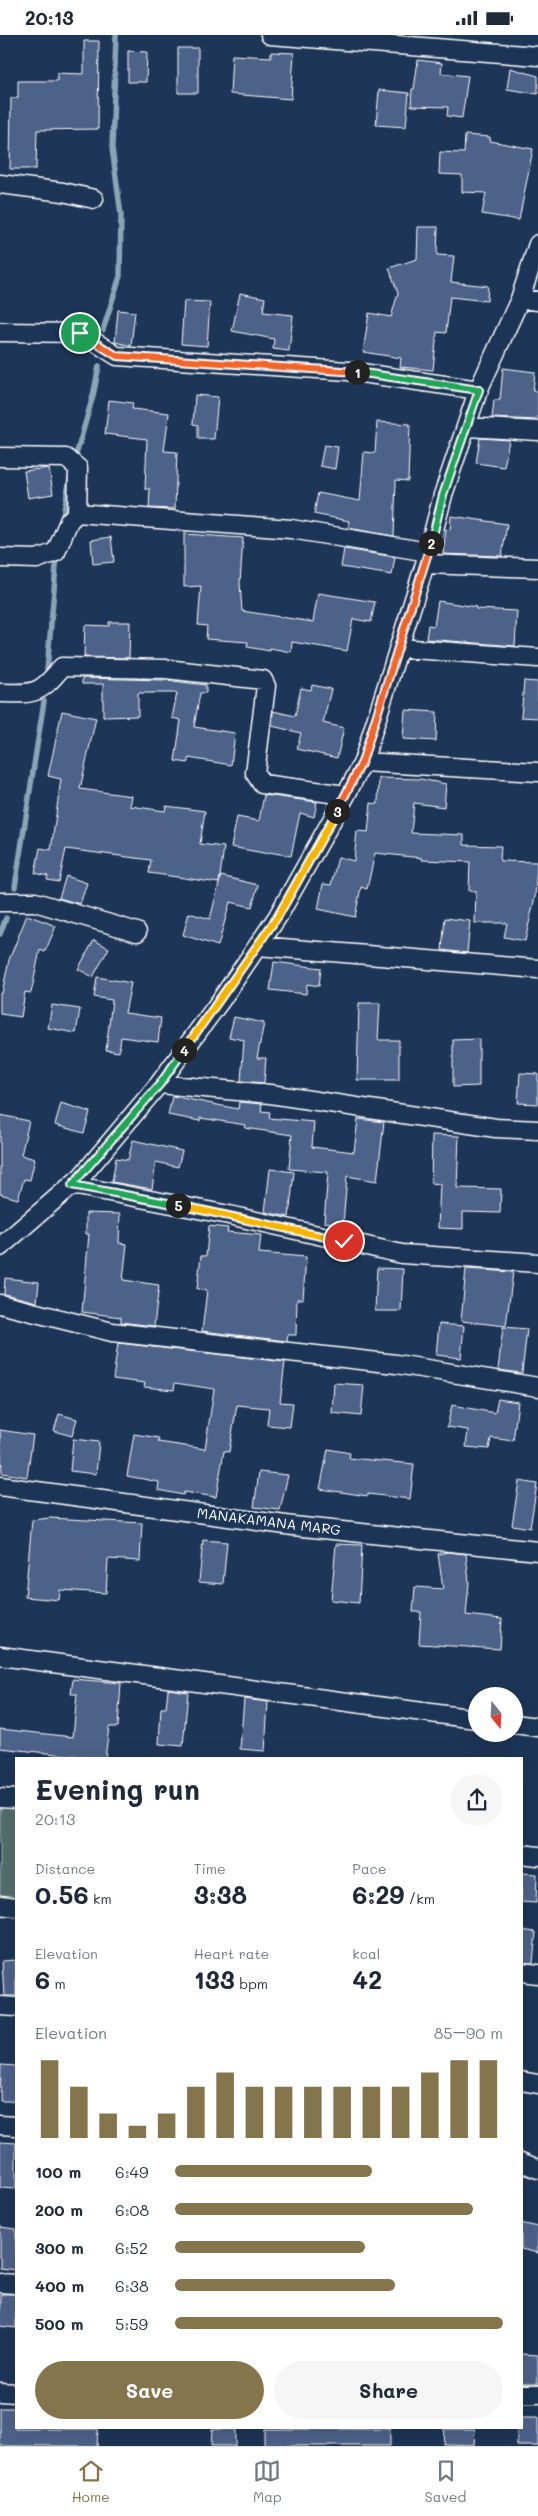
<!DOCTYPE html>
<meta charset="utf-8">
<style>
:root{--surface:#fff;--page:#f6f6f7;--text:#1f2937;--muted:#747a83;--line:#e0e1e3;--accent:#84754c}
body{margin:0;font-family:Mali,sans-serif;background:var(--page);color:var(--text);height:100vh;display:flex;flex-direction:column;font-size:19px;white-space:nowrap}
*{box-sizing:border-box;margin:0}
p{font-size:16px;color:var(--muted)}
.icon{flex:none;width:28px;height:28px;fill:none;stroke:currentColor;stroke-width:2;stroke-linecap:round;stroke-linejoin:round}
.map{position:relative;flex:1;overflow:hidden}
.details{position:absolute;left:15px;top:1722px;width:508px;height:672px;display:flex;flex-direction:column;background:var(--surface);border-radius:0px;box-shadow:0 5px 20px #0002}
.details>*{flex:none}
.needle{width:32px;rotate:162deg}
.fabs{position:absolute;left:468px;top:1652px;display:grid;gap:10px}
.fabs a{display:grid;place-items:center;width:55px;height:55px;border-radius:50%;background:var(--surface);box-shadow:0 5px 20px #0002;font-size:25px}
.pin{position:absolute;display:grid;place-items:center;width:42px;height:42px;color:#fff;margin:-21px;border:2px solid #fff;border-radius:50%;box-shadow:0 1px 5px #0007}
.km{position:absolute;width:25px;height:25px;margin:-12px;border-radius:50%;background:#222;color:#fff;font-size:14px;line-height:25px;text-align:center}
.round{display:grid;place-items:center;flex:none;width:52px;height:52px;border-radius:26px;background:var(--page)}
.head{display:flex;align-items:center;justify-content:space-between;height:85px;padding:0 20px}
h1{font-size:28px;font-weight:700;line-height:38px}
.metrics{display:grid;grid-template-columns:repeat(3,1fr);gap:8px;height:85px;padding:5px 20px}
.metrics div{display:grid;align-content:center}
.metrics b{font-size:25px;font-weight:700}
.metrics small{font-size:14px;font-weight:400}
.metrics p{font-size:14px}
.chart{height:140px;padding:10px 20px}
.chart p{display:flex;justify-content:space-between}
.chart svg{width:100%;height:90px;margin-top:5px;stroke:var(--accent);stroke-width:6}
.cta{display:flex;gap:10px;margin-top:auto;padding:10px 20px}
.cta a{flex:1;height:58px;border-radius:30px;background:var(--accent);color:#fff;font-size:20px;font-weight:700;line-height:58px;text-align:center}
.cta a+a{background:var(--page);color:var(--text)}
ul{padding:0 20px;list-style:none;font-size:16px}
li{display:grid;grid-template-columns:80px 60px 1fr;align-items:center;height:38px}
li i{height:12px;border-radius:6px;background:var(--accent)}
.status{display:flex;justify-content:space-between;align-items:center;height:35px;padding:0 25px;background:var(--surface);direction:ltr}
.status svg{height:14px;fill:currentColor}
.menu{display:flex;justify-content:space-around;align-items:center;height:70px;border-top:1px solid var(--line);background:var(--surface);font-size:14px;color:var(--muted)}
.menu a{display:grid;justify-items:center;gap:2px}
.menu .selected{color:var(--accent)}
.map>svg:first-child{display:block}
.green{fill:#536e6c;stroke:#a9b6b6}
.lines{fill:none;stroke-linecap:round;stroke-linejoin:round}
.stream{stroke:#8ba4b6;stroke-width:5.5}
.building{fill:#4e6289;stroke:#fff}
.minor-casing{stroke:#fff;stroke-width:21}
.minor{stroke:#1d3557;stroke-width:18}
.split-1-casing{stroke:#fff;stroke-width:10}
.split-2-casing{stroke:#fff;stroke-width:10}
.split-3-casing{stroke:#fff;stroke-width:10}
.split-4-casing{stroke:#fff;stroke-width:10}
.split-5-casing{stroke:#fff;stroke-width:10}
.split-6-casing{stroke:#fff;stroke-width:10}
.split-1{stroke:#f0652b;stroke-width:6}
.split-2{stroke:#22a559;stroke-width:6}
.split-3{stroke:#f0652b;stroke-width:6}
.split-4{stroke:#f5b400;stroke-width:6}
.split-5{stroke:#22a559;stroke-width:6}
.split-6{stroke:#f5b400;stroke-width:6}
.labels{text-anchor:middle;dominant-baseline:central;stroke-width:5;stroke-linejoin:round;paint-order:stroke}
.street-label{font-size:14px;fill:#fff;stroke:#1d3557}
</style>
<div class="status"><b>20:13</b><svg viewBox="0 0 49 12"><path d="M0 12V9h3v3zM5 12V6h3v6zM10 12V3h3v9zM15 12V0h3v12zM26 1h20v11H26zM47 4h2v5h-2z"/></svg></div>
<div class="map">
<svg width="538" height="2411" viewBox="0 0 538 2411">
<rect width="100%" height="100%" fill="#1d3557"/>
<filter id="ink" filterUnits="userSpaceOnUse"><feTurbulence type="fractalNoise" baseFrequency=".02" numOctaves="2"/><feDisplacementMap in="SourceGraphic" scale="10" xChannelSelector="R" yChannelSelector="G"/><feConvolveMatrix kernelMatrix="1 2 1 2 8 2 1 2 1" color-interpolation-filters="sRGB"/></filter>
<g filter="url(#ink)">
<!-- green -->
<path class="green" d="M0,1765L16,1767V1863L0,1862Z"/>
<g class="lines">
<!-- stream -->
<path class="stream" d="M103,295L120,241L121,180L112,113L116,0
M74,427L93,361L99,331
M62,486L70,443
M47,635L57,520
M15,852L44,666
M0,899L6,883"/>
</g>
<!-- building -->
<path class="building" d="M84,6H99L98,94L37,95L36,134H10L11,63H18V46H57V38L84,39Z
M178,13H198V58H178Z
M128,16L147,17L146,47H128Z
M271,17L294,18L291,64L230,59L232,20L271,22Z
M418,25L442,28L441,38L468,41L462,83L447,81L448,72L411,71L412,54H414Z
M510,33L538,41V59L507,54Z
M379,55L409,58L406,92L376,90Z
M465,100L490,102V106L533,114L519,185L482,179L486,158L462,157V140L439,139L440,117L464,118Z
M418,192H438L437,220L454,221L451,247L488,251L487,266L450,262L446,298L437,297L433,335L400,332L401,323L363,317L369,278L391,282L398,258L389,233L417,224Z
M240,258L265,263L263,277L293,280L289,316L273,314L274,304L232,296Z
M184,266L210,267L207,311L181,309Z
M118,275L135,277L131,311L115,307Z
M503,333L535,337L533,356H538V385L492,383L494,365H500Z
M195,360L218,362L214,404H198V390L193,389Z
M109,365L133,368L132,374L169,378L164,416L177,417L175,474L149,473L150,454H145L147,404L105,399Z
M377,387L410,389L408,446L396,445L394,501L348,493L349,486L314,479L318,458L360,466L364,417L375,418Z
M480,403L509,405L504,432L476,428Z
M324,410L338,412L335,434L320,431Z
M49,433L53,459L28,463L24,436Z
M451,481L507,489L502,521L443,519L446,494L450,495Z
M184,499L243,503L240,548L242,576L313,587L318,558L375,567L371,587L353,584L347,616L292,607L291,617L270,613V616L247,612L248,607L206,604L207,591L198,590L201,551L184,552Z
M111,502L114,527L93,529L91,505Z
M344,514L395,522L392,540L341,532Z
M438,566L476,572V574L517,576L515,611L426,604L428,590L434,591Z
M109,587H130L129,623L84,622L85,590L109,591Z
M82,643L165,645L206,650V658H200L194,692L235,698L231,730L189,723L188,728L175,726L181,685L172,683L177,658H138V681L103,682V649H82Z
M524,646L538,647V683L521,682Z
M312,650L331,654L323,688L344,693L337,723L297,714L301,698L272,691L273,676L295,681L301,653L311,655Z
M405,675L437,677L436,706L403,704Z
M62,676L96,683L80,754L132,761L130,771L165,776L166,771L205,776L200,809L224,812L219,848L149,838L151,825L66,814L59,847L47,845L48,841L35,838L40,813L51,815L61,744L48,741Z
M379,743L420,744L446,749L444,772L414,768L411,798L464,800V810L501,811L500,826L537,827L535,862L525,906L504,902L507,888H475L476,856H469L470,827L422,825V823L375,818L367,854L361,852L355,882L318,874L323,849L331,850L338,822L354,826L357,796L368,797L371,768L378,769Z
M264,760L317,767L314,782L300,778L291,821L269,817V819L231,812L237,782L259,786Z
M66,841L87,848L80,869L59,863Z
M221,841L258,850L252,872L230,867L218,911L183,900L189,878L210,884Z
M27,880L56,891L45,917L40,915L31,958L25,957L21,982L0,979V958H2L9,925Z
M445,883L470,886L467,918L442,915Z
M94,905L109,913L93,942L78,934Z
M274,927L321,933L319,951L307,949L306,959L270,955Z
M97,942L131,948L125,978L161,983L158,1007L121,1002L119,1017L106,1015L112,965L94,962Z
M359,968H380L378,1005H399V1045H357Z
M52,970L80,974L76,998L48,993Z
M234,982L264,988L257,1023H266L264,1048L241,1046L244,1005L229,1002Z
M479,1004V1051L453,1052V1005Z
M520,1038L538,1039V1069L518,1068Z
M172,1061L238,1074L239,1067L262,1069L261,1076L270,1077L269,1083L314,1087L312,1112L354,1117L358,1084L384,1087L377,1146L347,1141L343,1189L324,1187L328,1137L289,1134L292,1100L245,1093L246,1090L200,1083V1086L168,1080Z
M61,1068L90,1077L84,1098L55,1090Z
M0,1080L29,1086L21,1120L35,1124L30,1145L24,1144L18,1164L0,1159Z
M432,1100L459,1101L457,1153L501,1154L500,1178L463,1177V1194L438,1193L440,1149L431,1148Z
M133,1105L182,1116L178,1132L156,1127L152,1154L112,1147L116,1123L128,1125Z
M270,1134L294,1137L289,1182L265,1177Z
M86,1178L120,1179L119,1208L127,1209L123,1245L159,1250L154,1291L121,1287V1282L82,1277L89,1199H86Z
M209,1191L228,1193L227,1197L261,1200L259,1218L306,1222L303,1264H297L296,1300H288L287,1306L202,1296L207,1255L197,1254L201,1221H206Z
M377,1233L403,1234L401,1276H375Z
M466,1234L513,1237L506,1291L461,1286Z
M5,1243L39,1247L37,1267L4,1259Z
M439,1289L464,1291L461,1323L436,1320Z
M503,1292L527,1294L522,1338L498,1335Z
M118,1308L285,1327L280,1367L293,1368L290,1392L267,1390L269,1373L237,1370L229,1417L224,1416L216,1462L184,1457L183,1460L158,1455L159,1447L127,1441L134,1399L159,1403L158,1407L205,1414L214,1354L175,1348L174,1355L144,1352L145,1348L113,1344Z
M334,1348L364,1350L361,1381L332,1378Z
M498,1364L518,1367L513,1406L491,1403L489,1414L466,1412L468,1395L447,1392L452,1370L495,1378Z
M59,1379L77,1384L72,1401L54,1396Z
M0,1395L33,1400L27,1442L2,1438Z
M73,1404L99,1407L96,1439L70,1436Z
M328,1414L350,1418L349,1423L414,1429L410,1464L368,1459V1461L320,1454Z
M259,1437L288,1440L280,1475L254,1472Z
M519,1446L537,1449L530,1493L512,1490Z
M50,1483L142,1488L140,1526L108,1524L106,1558L60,1555L59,1565L25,1562L32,1485Z
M203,1505L227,1507L223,1549L199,1547Z
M336,1509L362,1510L359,1568L331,1565Z
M448,1517L466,1519L469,1547L466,1580L502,1584L500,1614L419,1609L421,1577H413L415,1552L443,1554L438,1519Z
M73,1644L121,1648L118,1692H109L105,1724L0,1713V1694L73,1702L77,1659H71Z
M168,1654L188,1657L183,1711L159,1709L161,1673H166Z
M244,1664L268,1667L265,1716L240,1714Z
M522,1838L537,1839L536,1868L521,1867Z
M521,1895L536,1897L533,1928L521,1927Z
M16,1925V1961H4L2,1926Z
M1,2030L16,2031L15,2066H0Z
M0,2107L16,2108V2154L0,2153Z
M521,2188L538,2192V2218L521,2214Z
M0,2192L16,2194V2235L0,2233Z
M1,2259H16V2293L0,2291Z
M521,2319L538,2320V2348H521Z
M0,2373H16V2394H98L97,2411H0Z
M521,2383H538V2411H517V2394H521Z
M212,2394H235V2411H211Z
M264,2394H390V2411H264Z
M444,2394H475L474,2410L443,2409Z"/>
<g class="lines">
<!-- minor casing -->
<g class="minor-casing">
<path id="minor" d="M270,0L538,21
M0,149L63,157L94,164
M520,264L538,266
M0,297L81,298L117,321L348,336L479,355
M466,392L538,396
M0,422L66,423L78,433L77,478
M0,523L37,524L56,517L69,486L77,478L291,494L428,517
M425,529L538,533
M399,613L538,623
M0,658C35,659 39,660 62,632L166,634L263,645L266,651L255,738L262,749L346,760
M363,727L538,737
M0,867H35L137,897
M258,911L538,934
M159,1049L270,1059L496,1093L538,1095
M72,1150L229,1180L402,1219L538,1228
M0,1212L81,1142L159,1049L221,965L278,881L346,760L363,727L425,529L443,460L478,356L520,264L538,209
M0,1269L112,1297L396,1329L538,1352
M0,1451L293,1491L538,1516
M0,1621L476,1684
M514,1689L538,1692
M0,1763L16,1764
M521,1819L538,1821
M0,1870L16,1872
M521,1937L538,1939
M0,1971L16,1972
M521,2046L538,2049
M0,2090L16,2091
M521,2127L538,2134
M0,2248L16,2249
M0,2357L16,2358
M521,2359H538"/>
</g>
<!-- minor -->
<use href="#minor" class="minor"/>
</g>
</g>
<g class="lines" filter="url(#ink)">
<!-- split-1 casing -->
<g class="split-1-casing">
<path id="split-1" d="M80,298L117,321L357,337"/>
</g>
<!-- split-2 casing -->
<g class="split-2-casing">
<path id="split-2" d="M357,337L479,355L443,460L431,508"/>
</g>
<!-- split-3 casing -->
<g class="split-3-casing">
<path id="split-3" d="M337,776L362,727L431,508"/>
</g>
<!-- split-4 casing -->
<g class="split-4-casing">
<path id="split-4" d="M184,1015L278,881L337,776"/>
</g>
<!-- split-5 casing -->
<g class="split-5-casing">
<path id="split-5" d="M178,1170L72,1150L160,1049L184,1015"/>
</g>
<!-- split-6 casing -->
<g class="split-6-casing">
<path id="split-6" d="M178,1170L344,1206"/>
</g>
<!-- split-1 -->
<use href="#split-1" class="split-1"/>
<!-- split-2 -->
<use href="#split-2" class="split-2"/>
<!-- split-3 -->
<use href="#split-3" class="split-3"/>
<!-- split-4 -->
<use href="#split-4" class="split-4"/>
<!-- split-5 -->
<use href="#split-5" class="split-5"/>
<!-- split-6 -->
<use href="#split-6" class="split-6"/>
</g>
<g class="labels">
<!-- street labels -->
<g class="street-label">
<text transform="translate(269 1486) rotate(7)">MANAKAMANA MARG</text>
</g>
</g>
</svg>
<div class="fabs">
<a><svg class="needle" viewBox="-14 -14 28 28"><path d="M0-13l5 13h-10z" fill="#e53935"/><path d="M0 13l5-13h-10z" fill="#747a83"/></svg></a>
</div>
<div class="pin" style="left:80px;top:298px;background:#1e9e55"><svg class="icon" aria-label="arrive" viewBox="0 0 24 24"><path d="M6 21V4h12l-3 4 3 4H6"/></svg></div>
<div class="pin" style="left:344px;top:1206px;background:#d93025"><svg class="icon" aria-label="check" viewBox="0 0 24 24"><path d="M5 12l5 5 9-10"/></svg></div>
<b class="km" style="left:357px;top:337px">1</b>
<b class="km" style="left:431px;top:508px">2</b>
<b class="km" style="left:337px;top:776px">3</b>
<b class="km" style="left:184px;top:1015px">4</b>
<b class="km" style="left:178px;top:1170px">5</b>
<section class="details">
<div class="head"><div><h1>Evening run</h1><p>20:13</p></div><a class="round"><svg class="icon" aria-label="share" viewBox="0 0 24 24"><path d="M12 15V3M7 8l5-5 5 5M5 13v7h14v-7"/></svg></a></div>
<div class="metrics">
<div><p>Distance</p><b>0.56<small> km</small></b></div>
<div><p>Time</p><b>3:38</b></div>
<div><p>Pace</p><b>6:29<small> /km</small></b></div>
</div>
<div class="metrics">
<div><p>Elevation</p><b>6<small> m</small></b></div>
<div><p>Heart rate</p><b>133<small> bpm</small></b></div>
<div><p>kcal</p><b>42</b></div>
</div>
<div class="chart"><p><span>Elevation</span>85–90 m</p>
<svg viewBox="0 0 160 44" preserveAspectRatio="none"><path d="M5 44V6M15 44V19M25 44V32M35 44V38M45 44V32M55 44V19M65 44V12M75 44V19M85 44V19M95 44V19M105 44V19M115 44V19M125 44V19M135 44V12M145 44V6M155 44V6"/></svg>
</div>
<ul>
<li><b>100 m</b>6:49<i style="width:60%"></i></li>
<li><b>200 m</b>6:08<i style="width:91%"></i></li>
<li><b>300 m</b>6:52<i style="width:58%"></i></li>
<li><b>400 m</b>6:38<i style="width:67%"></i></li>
<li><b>500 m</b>5:59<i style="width:100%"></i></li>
</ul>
<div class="cta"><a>Save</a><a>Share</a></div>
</section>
</div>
<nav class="menu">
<a class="selected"><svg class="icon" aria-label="home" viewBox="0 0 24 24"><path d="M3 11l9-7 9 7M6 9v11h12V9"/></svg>Home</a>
<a><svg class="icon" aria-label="map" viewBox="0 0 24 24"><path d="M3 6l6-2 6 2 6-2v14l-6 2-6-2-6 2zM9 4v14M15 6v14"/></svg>Map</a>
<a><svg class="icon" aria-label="saved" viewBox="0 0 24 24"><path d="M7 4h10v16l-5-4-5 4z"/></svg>Saved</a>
</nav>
